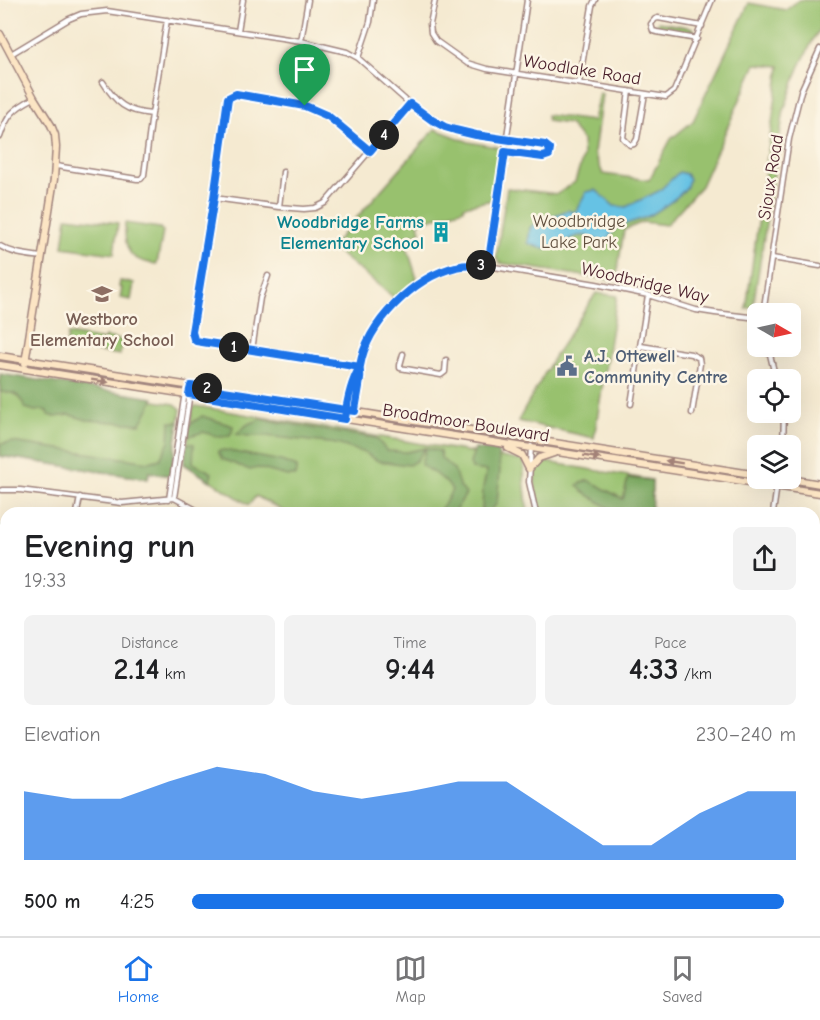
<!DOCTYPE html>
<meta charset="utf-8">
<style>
:root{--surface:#fff;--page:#f2f2f2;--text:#202124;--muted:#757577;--line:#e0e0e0;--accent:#1a73e8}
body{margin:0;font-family:"Comic Neue",sans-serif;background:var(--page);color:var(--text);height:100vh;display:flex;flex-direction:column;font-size:22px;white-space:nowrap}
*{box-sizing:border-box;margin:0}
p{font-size:20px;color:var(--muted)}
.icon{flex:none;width:33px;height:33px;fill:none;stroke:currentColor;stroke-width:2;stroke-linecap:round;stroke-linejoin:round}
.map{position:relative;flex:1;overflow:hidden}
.panel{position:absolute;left:0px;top:507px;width:820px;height:429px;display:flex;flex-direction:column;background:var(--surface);border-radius:18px 18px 0 0;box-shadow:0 6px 24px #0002}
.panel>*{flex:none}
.needle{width:39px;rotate:99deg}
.tools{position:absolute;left:747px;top:303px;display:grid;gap:12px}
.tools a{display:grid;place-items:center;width:54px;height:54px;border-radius:9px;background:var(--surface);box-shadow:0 6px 24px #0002;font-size:30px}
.pin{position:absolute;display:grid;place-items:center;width:51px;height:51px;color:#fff;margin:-62px -26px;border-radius:50% 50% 50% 0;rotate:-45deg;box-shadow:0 0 6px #0007}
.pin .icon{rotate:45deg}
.km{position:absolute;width:30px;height:30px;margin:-15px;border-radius:50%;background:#222;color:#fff;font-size:16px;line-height:30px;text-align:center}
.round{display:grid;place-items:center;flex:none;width:63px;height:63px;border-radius:9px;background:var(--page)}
.headline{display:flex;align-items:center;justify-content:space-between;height:102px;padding:0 24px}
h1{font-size:33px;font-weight:700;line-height:45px}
.stats{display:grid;grid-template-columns:repeat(3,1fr);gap:9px;height:102px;padding:6px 24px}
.stats div{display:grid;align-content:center;border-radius:9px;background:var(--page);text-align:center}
.stats b{font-size:30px;font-weight:700}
.stats small{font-size:16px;font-weight:400}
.stats p{font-size:16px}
.chart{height:168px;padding:12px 24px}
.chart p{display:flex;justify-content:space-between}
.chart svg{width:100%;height:108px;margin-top:6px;fill:var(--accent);opacity:.7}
ul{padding:0 24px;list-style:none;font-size:20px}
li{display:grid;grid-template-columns:96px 72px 1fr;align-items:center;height:45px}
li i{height:15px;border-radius:8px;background:var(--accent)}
.dock{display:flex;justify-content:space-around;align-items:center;height:84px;border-top:2px solid var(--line);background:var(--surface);font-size:16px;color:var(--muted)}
.dock a{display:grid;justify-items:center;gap:3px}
.dock .selected{color:var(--accent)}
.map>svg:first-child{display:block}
.green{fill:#98c16e;stroke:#71704c;stroke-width:1.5}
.forest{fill:#7aa761;stroke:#626346;stroke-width:1.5}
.water{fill:#66c2e4;stroke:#587088;stroke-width:1.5}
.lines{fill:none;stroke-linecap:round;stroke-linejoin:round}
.street-casing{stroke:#a0847e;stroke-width:7}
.secondary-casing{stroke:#a0847e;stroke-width:9}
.street{stroke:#fff;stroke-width:4}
.secondary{stroke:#fce5c4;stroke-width:6}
.oneway{fill:#a38278}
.route-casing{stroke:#fff;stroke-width:12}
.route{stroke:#1a73e8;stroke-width:8}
.labels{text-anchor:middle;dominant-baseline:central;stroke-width:5;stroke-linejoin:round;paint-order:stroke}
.street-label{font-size:18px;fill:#4a1f2b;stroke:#fcf5e5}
.park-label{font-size:18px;fill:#61503f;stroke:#fcf5e5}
.culture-label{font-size:18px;font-weight:bold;fill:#0d838f;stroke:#fcf5e5;text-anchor:end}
.education-label{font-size:18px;font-weight:bold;fill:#785e54;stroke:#fcf5e5}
.service-label{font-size:18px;font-weight:bold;fill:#4e5e75;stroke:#fcf5e5;text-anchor:start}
</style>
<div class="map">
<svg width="820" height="936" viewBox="0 0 820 936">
<rect width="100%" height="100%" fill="#fcf5e5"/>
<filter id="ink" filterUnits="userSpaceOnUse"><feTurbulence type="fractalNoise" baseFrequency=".0167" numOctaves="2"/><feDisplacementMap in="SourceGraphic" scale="12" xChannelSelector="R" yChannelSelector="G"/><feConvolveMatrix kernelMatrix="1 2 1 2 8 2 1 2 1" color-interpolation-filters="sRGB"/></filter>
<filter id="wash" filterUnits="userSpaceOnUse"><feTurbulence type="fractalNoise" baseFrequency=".008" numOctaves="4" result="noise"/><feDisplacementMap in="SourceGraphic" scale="24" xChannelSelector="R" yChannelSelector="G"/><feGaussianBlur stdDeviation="1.35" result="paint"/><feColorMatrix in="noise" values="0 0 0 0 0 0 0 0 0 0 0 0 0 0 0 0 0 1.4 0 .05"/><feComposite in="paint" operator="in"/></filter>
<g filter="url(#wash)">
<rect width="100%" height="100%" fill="#f5ead1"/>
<!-- green -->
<path class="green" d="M799,0H820V29L814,38L799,68L784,110L753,307L746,309L780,66L756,64L701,186L666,225L643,222L624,230L616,281L500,263L496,258L507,188L557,194L575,182L583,157L582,140L569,124L547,121V115L593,121L599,93L602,94L594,153L603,174L649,180L671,139L693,121L749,3L786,10Z
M658,22L693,28L694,32L692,34L657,28L655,25Z
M435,129L469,142L497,147L501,149L492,200L464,206V209L419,222L421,232L404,237L417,279L396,299L331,247Z
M67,217L118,223L114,254L63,247Z
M125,223L160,228L163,232L157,264C129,261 124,251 125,223Z
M120,281L134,283L131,300L120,298L122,288L119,287Z
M596,293L617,296L594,438L518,421L554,357Z
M68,334L104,340L105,337L122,340L120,355L66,347Z
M0,378L175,404L181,409L171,476L149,472L148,479L0,456Z
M196,406L524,461V478L528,513H294L285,512L256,496L249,505L184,464L193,408Z
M547,462L652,480L647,513H540C537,498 532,482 537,466Z
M0,526L6,527V616L0,612Z
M0,912L6,915V930H38L52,936H0Z
M189,930H419L417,936H187Z
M570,930H641L638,936H569Z
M768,930H794L806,936H765Z"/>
<!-- forest -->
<path class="forest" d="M0,374L154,398C150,405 145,419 140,424L87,420L70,415L55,417L48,415L47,411L42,410L35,411L25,408C19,393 16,393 0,392Z
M202,416L233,426L232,432L229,436L220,437L203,432L190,436L186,433L188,426Z
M262,419L334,432L376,438L387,451L407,452L425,448L416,461L409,465L378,461L365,453L337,444L266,436H249L236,434L248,424Z
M170,422H179L171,476L149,472L148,479L0,456V444L12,442L149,462L160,459L169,442Z
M187,443L194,444L193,463L212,473L210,481L184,464Z
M426,448L440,451L441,458L454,470L459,485L466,494L454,512L437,513L444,505L452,490C443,476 434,474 421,465Z
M475,449L498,451L500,470L497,503L489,513H482L483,487L487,471L472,469L470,463Z
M224,450L281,461L297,467L295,476H287L258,468L250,470L222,459L218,451Z
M628,478L652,480V498L651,513H617L583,492L577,485L588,480L623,499Z
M287,930H327L315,936H291Z
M390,930H419L417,936H387Z"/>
<!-- water -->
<path class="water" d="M679,172L686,174L689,179C688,182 688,185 686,188C679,197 655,214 644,218C636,221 626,223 618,227C612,230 611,237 606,241C603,241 600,241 597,240C590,238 586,234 578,236C558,242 550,255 528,243L530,228L536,223L568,210L572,212L576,211L586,192L596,190L614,206L626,207L659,191Z"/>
</g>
<g filter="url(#ink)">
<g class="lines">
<!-- street casing -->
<g class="street-casing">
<path id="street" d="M435,0L430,24L431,33L436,41L467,63L487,69L666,97L674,91L712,0
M238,31L243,0
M697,39L657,32L653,31L651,24L655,19L658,18L702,26
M301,41L308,0
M11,54L69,19L81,14L107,11L301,41L347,52L358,58L410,104L432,120L445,127L476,135L545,145L550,149L549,155L543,157L505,152
M358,58L370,22L373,0
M103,82C116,103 126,112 152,114
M579,83L592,6L595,0
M629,91L623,138L630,145L634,144L637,139L645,94
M0,137C7,115 13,109 34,98
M56,166L137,179H141L144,175L152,114L167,20
M214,198L279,207L304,209L315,208L325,203L410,104
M279,207L283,172
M0,246C13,254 27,255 42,257
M772,258L820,266
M488,266L527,0
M763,314L789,139L801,91L820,49
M641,346L691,354L699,358L700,364L692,413
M768,346L776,380
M252,350L260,298L268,276
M403,354L400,365V368L441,375L445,372L446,360
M360,367L197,341L194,339L192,332L214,198L228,98L236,94L305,106L328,116L370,151
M631,404L648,295
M346,412C348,401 350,387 354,377C356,372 359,369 360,364C365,351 369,339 377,327C392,301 427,274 456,267C466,264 477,265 488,266L596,284L648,295L696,310L715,313L758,318
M353,420L361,379L360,367
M531,446L529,482L536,513
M783,446L784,412
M2,490H20L122,503L174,498L202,513
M174,498L191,386
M169,499L186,385
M77,513L80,497
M773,513L778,478
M814,539L820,540
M0,652L6,657
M814,716L820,713
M814,771L820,783
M0,848L6,818
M154,936L156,930
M533,936L534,930
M715,936L718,930"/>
</g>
<!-- secondary casing -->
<g class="secondary-casing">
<path id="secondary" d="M0,34L34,98L51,125L55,135L56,147L54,179L25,363
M0,356L758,475
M0,365L820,493
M508,448L522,455L529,469L539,458L554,453
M784,478L820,484
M0,904L6,907
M54,930L69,936"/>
</g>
<!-- street -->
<use href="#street" class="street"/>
<!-- secondary -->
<use href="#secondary" class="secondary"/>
</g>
<!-- one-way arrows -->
<defs><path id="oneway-solid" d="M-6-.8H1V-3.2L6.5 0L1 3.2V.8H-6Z" transform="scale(1.5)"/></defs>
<g class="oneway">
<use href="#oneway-solid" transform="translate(100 381) rotate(9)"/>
<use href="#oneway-solid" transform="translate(592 457) rotate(9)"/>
<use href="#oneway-solid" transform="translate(674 462) rotate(-171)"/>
</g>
</g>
<g class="lines" filter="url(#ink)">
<!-- route casing -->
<g class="route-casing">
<path id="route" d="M305,106L236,94L228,98L214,198L192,332L194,339L196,341L360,367C351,382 347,401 345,419L189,394L191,386L346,410L355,411C356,401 359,390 360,379C361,375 359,370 360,366C367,323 414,277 456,267C466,264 477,265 488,266L505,152L543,157L549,155L550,149L545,145L476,135L455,130L445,127L432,120L410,104L370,151L328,116L305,106"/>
</g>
<!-- route -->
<use href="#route" class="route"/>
</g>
<!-- icons -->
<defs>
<g id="building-bare" transform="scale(1.62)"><path d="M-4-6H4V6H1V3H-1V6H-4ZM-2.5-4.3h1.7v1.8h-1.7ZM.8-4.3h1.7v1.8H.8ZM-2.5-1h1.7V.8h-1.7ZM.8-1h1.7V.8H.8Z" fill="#0f9aa8" stroke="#fcf5e5" stroke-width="2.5" paint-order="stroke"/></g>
<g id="school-bare" transform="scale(1.62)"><path d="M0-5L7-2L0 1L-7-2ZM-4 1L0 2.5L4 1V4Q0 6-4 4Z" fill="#8d6e63" stroke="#fcf5e5" stroke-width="2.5" paint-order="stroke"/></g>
<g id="civic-bare" transform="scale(1.62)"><path d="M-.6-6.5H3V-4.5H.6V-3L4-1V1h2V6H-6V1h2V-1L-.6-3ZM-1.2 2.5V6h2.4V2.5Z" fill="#5c6f8a" stroke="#fcf5e5" stroke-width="2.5" paint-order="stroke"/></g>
</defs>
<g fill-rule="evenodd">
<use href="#building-bare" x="441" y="232"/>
<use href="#school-bare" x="102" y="294"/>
<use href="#civic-bare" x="567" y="366"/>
</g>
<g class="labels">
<!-- street labels -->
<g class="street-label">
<text transform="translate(582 70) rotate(9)">Woodlake Road</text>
<text transform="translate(771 177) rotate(-81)">Sioux Road</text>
<text transform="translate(645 283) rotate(13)">Woodbridge Way</text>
<text transform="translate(466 423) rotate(9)">Broadmoor Boulevard</text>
</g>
<!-- park labels -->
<g class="park-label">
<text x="579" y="221">Woodbridge<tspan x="579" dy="21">Lake Park</tspan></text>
</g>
<!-- culture labels -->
<g class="culture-label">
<text x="424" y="222">Woodbridge Farms<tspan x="424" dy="21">Elementary School</tspan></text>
</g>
<!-- education labels -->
<g class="education-label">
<text x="102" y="319">Westboro<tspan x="102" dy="21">Elementary School</tspan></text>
</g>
<!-- service labels -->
<g class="service-label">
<text x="584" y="356">A.J. Ottewell<tspan x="584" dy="21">Community Centre</tspan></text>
</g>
</g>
</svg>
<div class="tools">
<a><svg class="needle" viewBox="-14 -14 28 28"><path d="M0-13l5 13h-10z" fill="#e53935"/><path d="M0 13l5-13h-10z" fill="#757577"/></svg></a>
<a><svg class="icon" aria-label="locate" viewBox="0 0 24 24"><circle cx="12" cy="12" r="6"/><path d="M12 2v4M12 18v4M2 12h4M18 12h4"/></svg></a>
<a><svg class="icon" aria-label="layers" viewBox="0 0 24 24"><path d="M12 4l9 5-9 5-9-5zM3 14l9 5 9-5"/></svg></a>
</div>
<div class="pin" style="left:305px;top:106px;background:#1e9e55"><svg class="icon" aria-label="arrive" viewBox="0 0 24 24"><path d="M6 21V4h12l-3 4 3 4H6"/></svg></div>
<b class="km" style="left:234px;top:347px">1</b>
<b class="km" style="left:207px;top:388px">2</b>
<b class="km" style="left:481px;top:265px">3</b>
<b class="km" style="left:384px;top:135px">4</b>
<section class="panel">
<div class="headline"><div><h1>Evening run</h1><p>19:33</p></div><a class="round"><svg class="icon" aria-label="share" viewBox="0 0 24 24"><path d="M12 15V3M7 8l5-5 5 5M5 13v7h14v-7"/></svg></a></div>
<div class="stats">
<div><p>Distance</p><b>2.14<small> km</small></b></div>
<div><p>Time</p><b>9:44</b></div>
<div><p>Pace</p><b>4:33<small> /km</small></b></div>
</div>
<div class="chart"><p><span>Elevation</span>230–240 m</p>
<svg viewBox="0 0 160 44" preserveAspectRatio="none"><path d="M0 44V16L10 19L20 19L30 12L40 6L50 9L60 16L70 19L80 16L90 12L100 12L110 25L120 38L130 38L140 25L150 16L160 16V44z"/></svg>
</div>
<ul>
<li><b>500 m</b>4:25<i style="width:98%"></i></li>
</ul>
</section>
</div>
<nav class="dock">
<a class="selected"><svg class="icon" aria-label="home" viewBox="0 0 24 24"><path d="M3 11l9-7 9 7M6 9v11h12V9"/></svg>Home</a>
<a><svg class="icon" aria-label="map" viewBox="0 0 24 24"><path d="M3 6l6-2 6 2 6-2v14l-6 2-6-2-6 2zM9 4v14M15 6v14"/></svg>Map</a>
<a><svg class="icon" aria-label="saved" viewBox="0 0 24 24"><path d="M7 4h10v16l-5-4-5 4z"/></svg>Saved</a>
</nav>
